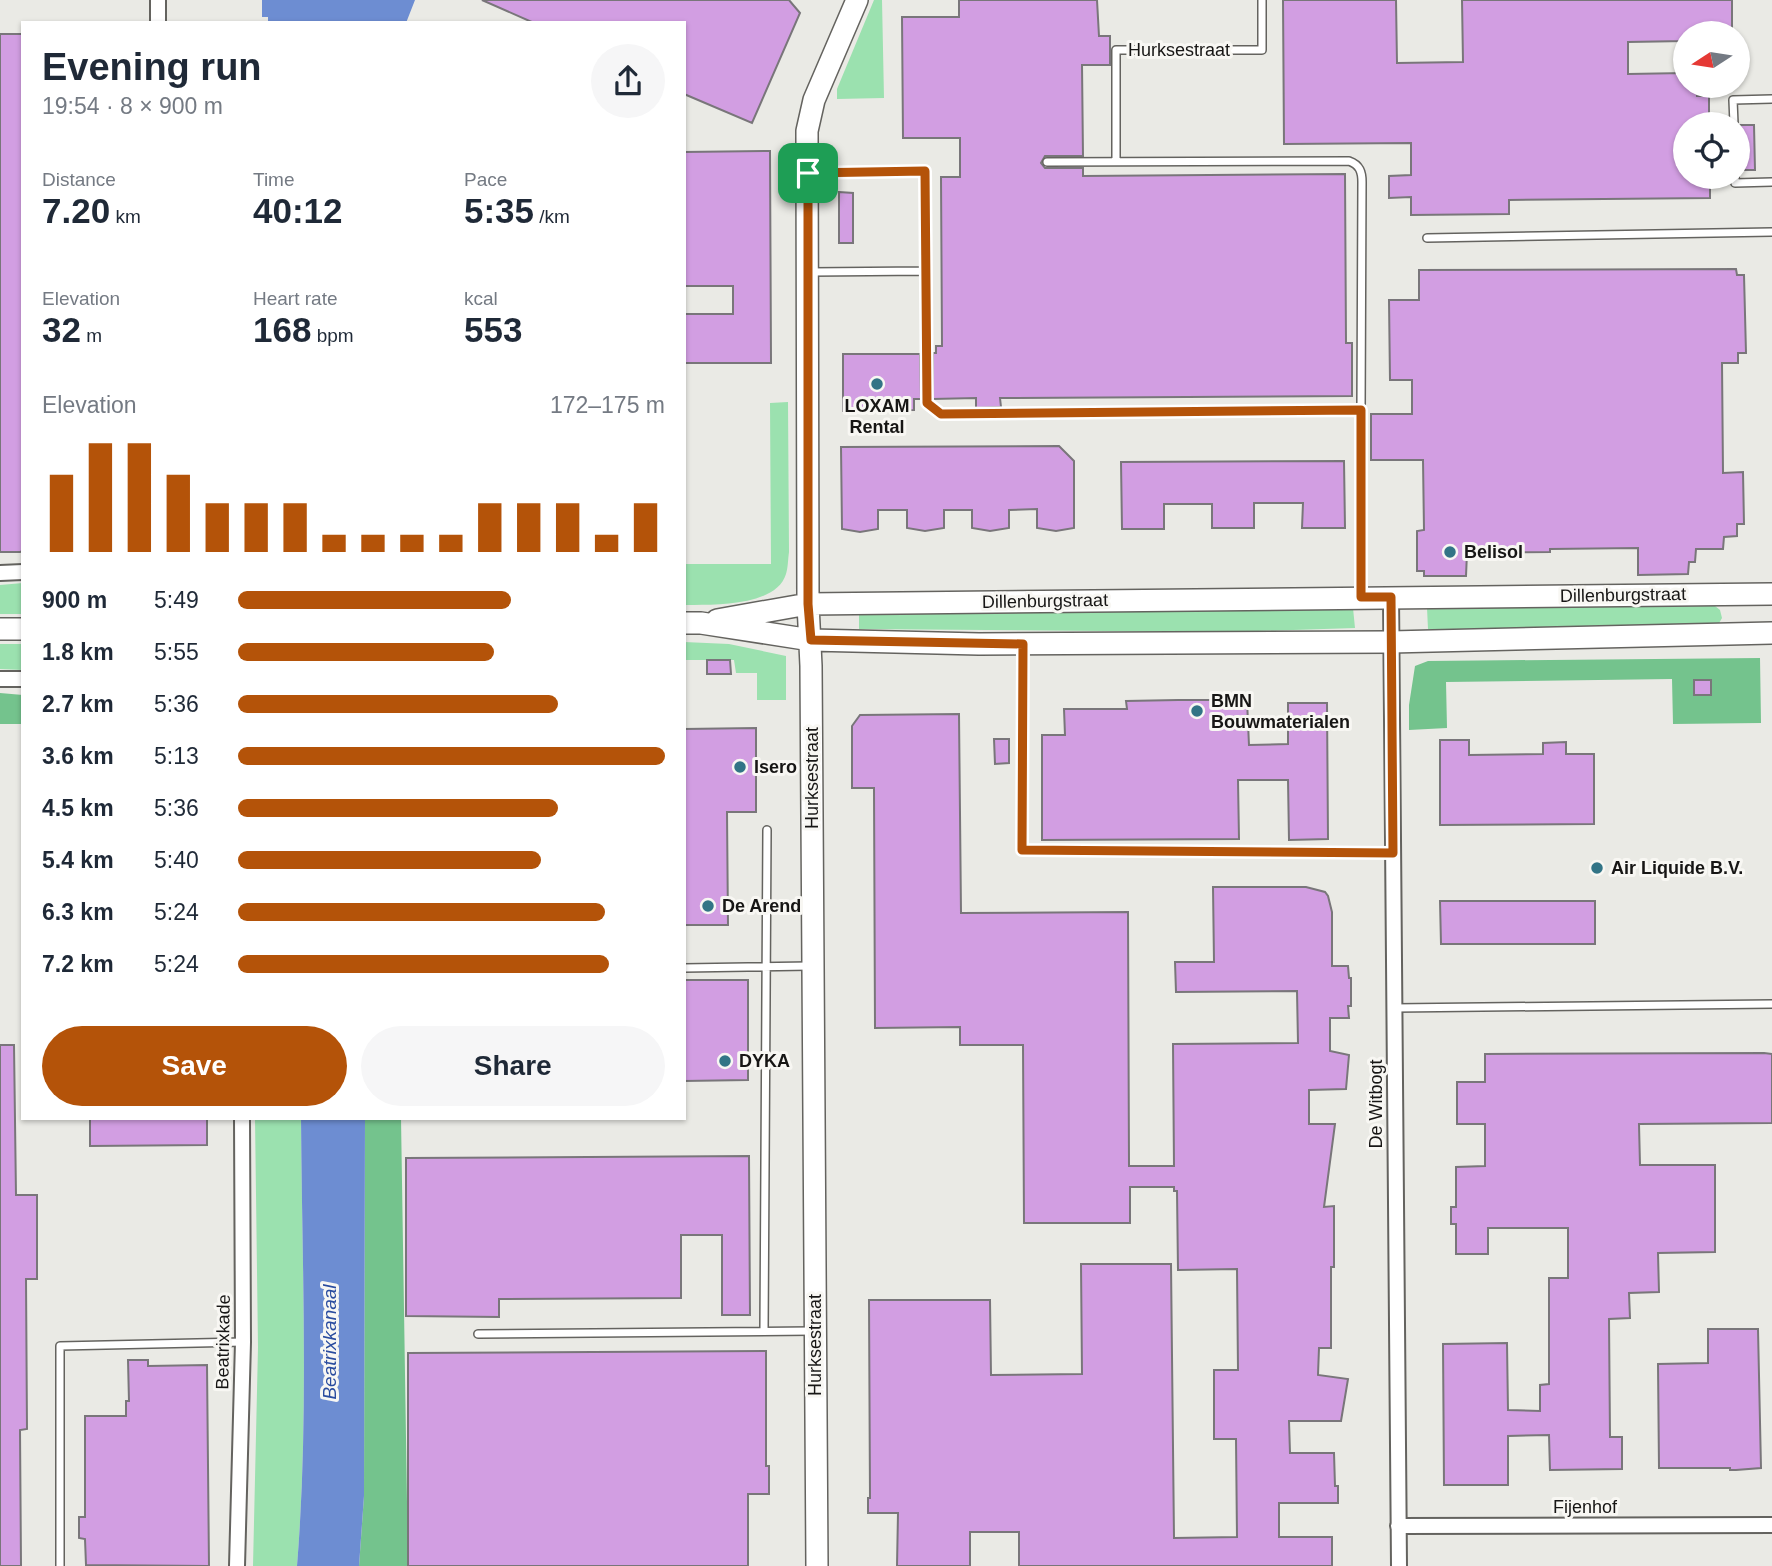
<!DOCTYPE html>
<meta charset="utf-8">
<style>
:root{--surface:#fff;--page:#f6f6f7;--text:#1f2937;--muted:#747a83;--accent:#b45309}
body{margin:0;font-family:Arial,sans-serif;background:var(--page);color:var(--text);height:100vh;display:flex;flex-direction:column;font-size:26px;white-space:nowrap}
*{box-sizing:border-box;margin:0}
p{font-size:23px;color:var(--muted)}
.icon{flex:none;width:38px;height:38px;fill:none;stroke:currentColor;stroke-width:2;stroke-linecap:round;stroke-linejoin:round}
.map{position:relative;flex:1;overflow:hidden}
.drawer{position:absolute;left:21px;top:21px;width:665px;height:1099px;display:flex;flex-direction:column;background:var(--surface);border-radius:0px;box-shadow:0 2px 5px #0004}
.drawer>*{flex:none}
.needle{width:46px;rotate:258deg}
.tools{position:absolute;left:1673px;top:21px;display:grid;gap:14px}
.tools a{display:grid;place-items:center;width:77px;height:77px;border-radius:50%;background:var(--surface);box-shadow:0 2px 5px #0004;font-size:35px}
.pin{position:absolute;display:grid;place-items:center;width:60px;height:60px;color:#fff;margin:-30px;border-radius:14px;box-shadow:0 4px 10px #0006}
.round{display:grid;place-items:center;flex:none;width:74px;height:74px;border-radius:37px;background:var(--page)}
.headline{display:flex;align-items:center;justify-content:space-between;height:119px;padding:0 21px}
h1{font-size:38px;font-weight:700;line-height:52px}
.stats{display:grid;grid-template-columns:repeat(3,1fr);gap:10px;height:119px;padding:7px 21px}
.stats div{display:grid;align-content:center}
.stats b{font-size:35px;font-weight:700}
.stats small{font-size:19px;font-weight:400}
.stats p{font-size:19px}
.chart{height:196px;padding:14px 21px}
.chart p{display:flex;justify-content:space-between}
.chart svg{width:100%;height:126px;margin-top:7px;stroke:var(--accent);stroke-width:6}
.button{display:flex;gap:14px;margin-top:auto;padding:14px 21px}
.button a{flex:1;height:80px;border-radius:42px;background:var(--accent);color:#fff;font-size:28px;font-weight:700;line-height:80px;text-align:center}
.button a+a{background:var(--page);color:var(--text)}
ul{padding:0 21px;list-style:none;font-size:23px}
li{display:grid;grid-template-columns:112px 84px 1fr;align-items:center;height:52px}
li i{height:18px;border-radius:9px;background:var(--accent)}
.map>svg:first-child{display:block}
.green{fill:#9be1af}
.forest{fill:#74c38d}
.water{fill:#6d8dd2}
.building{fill:#d29ee2;stroke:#79767a;stroke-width:2}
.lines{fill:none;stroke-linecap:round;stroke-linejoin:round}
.lane-casing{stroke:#64635f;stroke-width:10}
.street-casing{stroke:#64635f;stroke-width:18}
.secondary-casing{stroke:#64635f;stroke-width:24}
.lane{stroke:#fff;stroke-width:7}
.street{stroke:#fff;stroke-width:14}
.secondary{stroke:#fff;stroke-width:21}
.route-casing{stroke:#fff;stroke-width:14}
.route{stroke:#b45309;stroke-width:9}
.poi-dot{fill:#327486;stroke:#f8f7f3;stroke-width:2.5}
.labels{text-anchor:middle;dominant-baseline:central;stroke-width:6;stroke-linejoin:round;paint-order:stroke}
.street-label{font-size:18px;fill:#171615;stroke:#f8f7f3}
.poi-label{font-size:18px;font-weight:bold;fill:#171615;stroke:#f8f7f3;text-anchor:start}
.water-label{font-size:19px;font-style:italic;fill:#2a4c9f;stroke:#f8f7f3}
</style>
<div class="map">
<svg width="1772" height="1566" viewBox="0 0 1772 1566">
<rect width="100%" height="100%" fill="#eaeae5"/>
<!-- green -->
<path class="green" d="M874,0H882L884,98L837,99V89Z
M788,402L789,552C788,559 788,568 786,574C776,607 712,605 684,605V564H771L770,403Z
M23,583V614H0V585Z
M1715,606L1720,610L1722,618L1718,625L1707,628L1428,629L1427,608Z
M1353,608L1355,628L1227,632L859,629V612L982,613Z
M684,642L729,644L786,656V700H757V673H736L734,660H684Z
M0,644H23V670L0,669Z
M255,1118H301C302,1267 309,1418 297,1566H253L258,1347Z"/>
<!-- forest -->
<path class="forest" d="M1760,658L1761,723L1673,724L1672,679L1446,682L1447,728L1409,730V705L1415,666L1428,661Z
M0,693L23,695V724H0Z
M365,1118H401L408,1566H359L364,1496Z"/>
<!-- water -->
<path class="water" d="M262,0H415L406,23H268V17H262Z
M301,1118H365L364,1496L359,1566H297C309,1418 302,1267 301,1118Z"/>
<!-- building -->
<path class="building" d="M482,0H789L800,13L752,123L684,94V23H534Z
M959,0H1097L1099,36H1110V65H1082L1083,156H1045L1041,163L1045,168H1083V176L1345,174L1346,343H1352V396L1000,398L1001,407L976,408V398L933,399V353H936V346H942L941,177H960V138H903L902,17H959Z
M1283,0H1396L1397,63L1463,62L1462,0H1732V33H1685V41L1628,42V74L1685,73V86H1696L1697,96H1709V124H1685V177H1710V198L1509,200V214L1411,215V197L1389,198V176L1411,175V143L1284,144Z
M0,34H23V551L20,552H0Z
M1740,125H1754L1755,170H1738V129Z
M770,151L771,363H684V314H733V286H684V152Z
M839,192L853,193V243H839Z
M1736,269L1737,275H1744L1746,353H1738V363H1722L1723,473L1743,472L1744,524H1737V536L1724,537L1723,549H1696L1695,562H1689L1688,574L1638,575V548L1550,549V552L1467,553L1466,576H1424V571H1417V531L1424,530L1423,460H1371V414H1412V380H1390L1389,300H1419V270Z
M843,354H920L921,399H914V410L843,411Z
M1059,446L1074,461V528L1056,531L1037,528V509L1009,510V528L990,531L972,528V510H944V528L925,531L907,528V510H878V529L860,532L842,529L841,447Z
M1344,461L1345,528H1302L1303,503H1254V528H1212V504H1164V529H1122L1121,462Z
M707,660H730L731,674H707Z
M1694,680H1711V695H1694Z
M1178,700H1247L1249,745L1288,744V703H1327L1328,839L1289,840L1288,780H1238L1239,839L1042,840V735H1065L1064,709H1127L1126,701Z
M959,714L961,913L1128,912L1129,1166H1174L1173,1044L1298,1043L1297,991L1176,992L1175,962H1214L1213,887H1306L1325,892L1328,896L1332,912V966H1348L1349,978H1351V1006H1348L1349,1018H1330V1051L1349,1055L1346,1089L1309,1090V1124H1335L1324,1207L1334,1206V1267H1331V1348H1319L1318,1375L1348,1379L1341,1421H1289L1290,1453H1334L1335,1486H1338V1503H1279V1537H1332V1566H1019V1532H970V1566H897L898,1513H868V1498H870L869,1300H990L991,1375L1082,1374L1081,1264H1171L1174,1538L1237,1537L1236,1439H1214V1370H1238L1237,1269L1178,1270L1177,1191H1174V1187H1130V1223H1024L1023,1045H960V1027L875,1028L874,788H852V726L860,715Z
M756,728V812H727L728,925H684V729Z
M994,739H1009V763L995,764Z
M1440,740H1469V755L1543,754V743L1566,742V754H1594V824L1440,825Z
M1440,901H1595V944H1441Z
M684,980H748V1080L684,1081Z
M0,1045H14L16,1195H37V1279H26L27,1429L20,1430L21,1566H0Z
M1764,1053L1772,1054V1123L1639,1124L1640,1165H1715V1252L1658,1253L1659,1292L1629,1293L1630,1318L1609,1319L1610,1437H1622V1469L1550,1470L1549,1435L1508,1436V1485H1444L1443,1344L1507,1343L1508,1410L1540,1411V1385L1549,1384V1278H1568V1228H1488V1254H1456V1224H1451V1207H1456V1167L1485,1166V1124H1457V1082H1485V1054Z
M90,1118H207V1145L90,1146Z
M749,1156L750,1315H722V1235H681V1298L499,1299V1317L406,1316V1158Z
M1708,1329H1758L1761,1468L1736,1470H1730V1468H1659L1658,1364L1708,1363Z
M766,1351V1466H769V1494H748V1566H408V1353Z
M128,1360H148V1366L207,1365L209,1566L86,1565L85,1539L79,1538V1517H85V1416H126V1401H129Z"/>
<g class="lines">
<!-- lane casing -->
<g class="lane-casing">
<path id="lane" d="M1734,124L1733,100L1772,99
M1047,162L1349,161C1360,165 1362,172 1362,182L1361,410
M1116,162V50H1262V0
M810,173L925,171L927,403L941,414L1361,410V597
M1735,177V183L1772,182
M1427,238L1772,232
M811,272L926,271
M1023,645L1022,850L1393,853
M684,968L810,966
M1395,1008L1772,1004
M764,1331L767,830
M478,1334L813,1331
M60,1566V1346L243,1342"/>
</g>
<!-- street casing -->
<g class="street-casing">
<path id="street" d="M158,0V23
M0,573L23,572
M1391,597L1399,1566
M0,679H23
M1398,1526L1772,1525
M237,1566L243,1342L242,1118"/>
</g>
<!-- secondary casing -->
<g class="secondary-casing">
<path id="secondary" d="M717,620L808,604L1772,594
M684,623H701L811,640L979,644L1391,642L1772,633
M0,629H23
M817,1566L811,666L808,604L807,131L814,100L857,0"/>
</g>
<!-- lane -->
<use href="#lane" class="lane"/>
<!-- street -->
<use href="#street" class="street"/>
<!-- secondary -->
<use href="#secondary" class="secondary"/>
</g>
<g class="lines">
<!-- route casing -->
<g class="route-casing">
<path id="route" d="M925,171L927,403L941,414L1361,410V597H1391L1393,853L1022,850L1023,644L811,640L808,604V173Z"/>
</g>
<!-- route -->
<use href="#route" class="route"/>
</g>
<!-- markers -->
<g class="poi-dot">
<circle cx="877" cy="384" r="7"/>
<circle cx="1450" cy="552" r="7"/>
<circle cx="1197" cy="711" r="7"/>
<circle cx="740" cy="767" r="7"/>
<circle cx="1597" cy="868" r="7"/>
<circle cx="708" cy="906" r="7"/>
<circle cx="725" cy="1061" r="7"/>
</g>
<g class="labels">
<!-- street labels -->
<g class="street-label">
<text x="1179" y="50">Hurksestraat</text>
<text transform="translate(1623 595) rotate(-1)">Dillenburgstraat</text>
<text transform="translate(1045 601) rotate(-1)">Dillenburgstraat</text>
<text transform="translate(812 778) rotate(-90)">Hurksestraat</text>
<text transform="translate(1376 1104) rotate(-90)">De Witbogt</text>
<text transform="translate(223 1342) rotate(-89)">Beatrixkade</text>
<text transform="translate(815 1345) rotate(-90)">Hurksestraat</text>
<text x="1585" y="1507">Fijenhof</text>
</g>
<!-- poi labels -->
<g class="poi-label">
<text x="877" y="406" text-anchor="middle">LOXAM<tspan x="877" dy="21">Rental</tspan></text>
<text x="1464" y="552">Belisol</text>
<text x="1211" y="701">BMN<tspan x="1211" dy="21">Bouwmaterialen</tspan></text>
<text x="754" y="767">Isero</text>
<text x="1611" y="868">Air Liquide B.V.</text>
<text x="722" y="906">De Arend</text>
<text x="739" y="1061">DYKA</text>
</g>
<!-- water labels -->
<g class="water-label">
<text transform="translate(329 1342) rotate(-90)">Beatrixkanaal</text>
</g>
</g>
</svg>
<div class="tools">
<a><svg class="needle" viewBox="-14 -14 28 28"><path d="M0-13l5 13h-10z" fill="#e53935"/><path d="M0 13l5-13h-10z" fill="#747a83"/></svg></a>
<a><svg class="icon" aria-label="locate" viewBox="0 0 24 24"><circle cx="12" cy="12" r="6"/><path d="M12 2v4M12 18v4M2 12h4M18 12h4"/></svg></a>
</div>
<div class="pin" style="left:808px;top:173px;background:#1e9e55"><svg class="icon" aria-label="arrive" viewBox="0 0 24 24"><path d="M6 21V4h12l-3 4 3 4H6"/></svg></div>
<section class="drawer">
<div class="headline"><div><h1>Evening run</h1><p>19:54 · 8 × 900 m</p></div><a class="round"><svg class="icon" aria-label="share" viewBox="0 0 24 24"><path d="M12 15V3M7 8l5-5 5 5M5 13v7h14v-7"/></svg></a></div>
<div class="stats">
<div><p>Distance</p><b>7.20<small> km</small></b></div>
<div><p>Time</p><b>40:12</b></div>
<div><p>Pace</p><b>5:35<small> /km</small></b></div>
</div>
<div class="stats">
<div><p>Elevation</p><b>32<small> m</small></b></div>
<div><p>Heart rate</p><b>168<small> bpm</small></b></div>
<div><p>kcal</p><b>553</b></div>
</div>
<div class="chart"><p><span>Elevation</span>172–175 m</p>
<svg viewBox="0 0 160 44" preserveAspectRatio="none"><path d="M5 44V17M15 44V6M25 44V6M35 44V17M45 44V27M55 44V27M65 44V27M75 44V38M85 44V38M95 44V38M105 44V38M115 44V27M125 44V27M135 44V27M145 44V38M155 44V27"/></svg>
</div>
<ul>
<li><b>900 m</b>5:49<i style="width:64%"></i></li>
<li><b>1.8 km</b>5:55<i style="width:60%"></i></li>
<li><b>2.7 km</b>5:36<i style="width:75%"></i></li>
<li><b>3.6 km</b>5:13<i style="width:100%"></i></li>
<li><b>4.5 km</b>5:36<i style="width:75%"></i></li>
<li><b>5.4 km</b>5:40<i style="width:71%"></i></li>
<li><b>6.3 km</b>5:24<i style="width:86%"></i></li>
<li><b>7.2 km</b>5:24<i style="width:87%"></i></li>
</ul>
<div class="button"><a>Save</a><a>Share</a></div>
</section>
</div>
